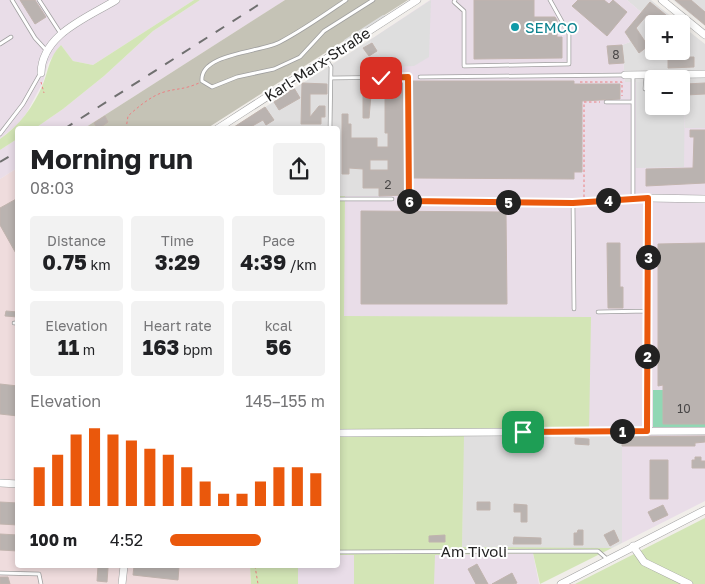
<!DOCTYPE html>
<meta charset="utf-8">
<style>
:root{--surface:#fff;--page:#f2f2f2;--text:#202124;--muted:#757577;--accent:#ea580c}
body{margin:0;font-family:"Golos Text",sans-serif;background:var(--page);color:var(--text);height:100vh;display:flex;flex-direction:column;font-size:19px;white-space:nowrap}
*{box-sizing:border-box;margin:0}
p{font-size:16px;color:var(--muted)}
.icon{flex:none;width:28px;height:28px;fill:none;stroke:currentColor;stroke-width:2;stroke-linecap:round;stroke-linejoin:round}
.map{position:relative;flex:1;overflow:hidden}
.drawer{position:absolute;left:15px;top:126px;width:325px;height:442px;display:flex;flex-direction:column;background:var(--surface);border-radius:5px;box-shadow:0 2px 8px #0003}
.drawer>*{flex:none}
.buttons{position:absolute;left:645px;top:15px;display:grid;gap:10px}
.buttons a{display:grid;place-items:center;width:45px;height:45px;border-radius:5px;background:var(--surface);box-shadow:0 2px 8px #0003;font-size:25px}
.pin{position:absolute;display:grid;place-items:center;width:42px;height:42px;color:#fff;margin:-21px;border-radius:10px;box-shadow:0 2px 8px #0006}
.km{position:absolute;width:25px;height:25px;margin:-12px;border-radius:50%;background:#222;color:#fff;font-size:14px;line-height:25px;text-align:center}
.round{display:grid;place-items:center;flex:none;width:52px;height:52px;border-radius:5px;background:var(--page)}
.summary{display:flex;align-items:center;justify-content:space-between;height:85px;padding:0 15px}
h1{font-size:28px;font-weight:700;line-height:38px}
.figures{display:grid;grid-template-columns:repeat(3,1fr);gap:8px;height:85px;padding:5px 15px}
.figures div{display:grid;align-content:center;border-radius:5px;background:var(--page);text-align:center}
.figures b{font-size:21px;font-weight:700}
.figures small{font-size:14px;font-weight:400}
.figures p{font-size:14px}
.chart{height:140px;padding:10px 15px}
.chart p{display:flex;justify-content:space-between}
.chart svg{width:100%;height:90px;margin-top:5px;stroke:var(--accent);stroke-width:6}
ul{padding:0 15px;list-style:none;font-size:16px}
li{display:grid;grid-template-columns:80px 60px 1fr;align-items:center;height:38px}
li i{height:12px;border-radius:6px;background:var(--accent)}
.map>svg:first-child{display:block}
.residential{fill:#e0dfdf}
.commercial{fill:#efdcdd}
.industrial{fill:#e9dde8}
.construction{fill:#c5c3b6}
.grass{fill:#d3e5b6}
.pitch{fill:#91d7b4}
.parking{fill:#dedede}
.building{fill:#bab3b0;stroke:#c1b4ae;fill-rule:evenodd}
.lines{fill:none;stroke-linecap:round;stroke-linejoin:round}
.lane-casing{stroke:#9f9f9f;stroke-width:4.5}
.street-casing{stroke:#9f9f9f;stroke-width:8}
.path{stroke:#ec8082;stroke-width:1;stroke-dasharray:2.5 2.5;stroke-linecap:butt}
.lane{stroke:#fff;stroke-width:3}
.street{stroke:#fff;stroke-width:7}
.rail{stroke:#707070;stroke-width:2;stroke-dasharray:10 10;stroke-linecap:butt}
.route-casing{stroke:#fff;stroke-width:10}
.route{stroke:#ea580c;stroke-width:6}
.culture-dot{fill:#0f9aa8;stroke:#fff;stroke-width:2}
.labels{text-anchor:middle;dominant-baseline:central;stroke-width:4;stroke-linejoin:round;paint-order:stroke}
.number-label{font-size:12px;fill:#484646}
.culture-label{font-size:15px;fill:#0d838f;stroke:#fff;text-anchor:start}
.street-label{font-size:15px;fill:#222;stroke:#fff}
</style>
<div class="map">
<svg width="705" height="584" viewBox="0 0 705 584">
<rect width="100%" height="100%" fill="#f1eeea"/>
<!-- residential -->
<path class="residential" d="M627,0H651L680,24H654V51H681V25L705,44V128L685,129V82H681V79H654V82H625L622,45L630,42L625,32L641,12Z
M673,0H705V26Z
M370,40L386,67H396V196H338V129H231Z
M622,435V543L612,548H462L463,436Z"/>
<!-- commercial -->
<path class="commercial" d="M17,168L18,566H250L251,584H0V179Z"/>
<!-- industrial -->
<path class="industrial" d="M0,0H194L93,65L73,61L61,45L48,63L43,82L26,114L18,124L0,139Z
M200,0H285L83,129H34L63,109L104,76L153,31Z
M430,0H627L641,12L625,32L630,42L622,45L625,82H654V106H681V82H685V128H705V501L622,543V435H589L590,426L343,316L345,196H396V67H386L370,40Z
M17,139V168L0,179V150Z
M533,553L539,584H434V555Z
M338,555H354V584H298V566H338Z"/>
<!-- construction -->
<path class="construction" d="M285,0H408L206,129H83Z"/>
<!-- grass -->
<path class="grass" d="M194,0H200L153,31L104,76L63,109L34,129H18L17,139L0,150V139C19,126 34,106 43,84C49,69 49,57 61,45L73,61L93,65Z
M338,196H345L344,316L591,317L589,435L464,436L462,547L612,548L540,584L533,553L435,555L434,584H354V555H338Z
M705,518V584H575Z
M250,566H298V584H251Z"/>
<!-- pitch -->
<path class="pitch" d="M653,390H705V427H653Z"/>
<!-- parking -->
<path class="parking" d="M431,0L429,57L414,66L386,67L370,40Z
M383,15L386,16L343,44L344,40Z
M636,82H654V106H681V82H685L684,167L636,168Z"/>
<!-- building -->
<path class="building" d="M20,0H35L46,17L35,24Z
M474,0H534V17H555L557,20V37H562V58L474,59Z
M578,0H604L609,4L613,0L627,12L607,36L572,6Z
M675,0H691L705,12V25Z
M650,2L677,24H658L647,15L636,28L648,46L639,53L625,32Z
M372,43L377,51L369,56L363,48Z
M622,45L624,63L609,64L607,46Z
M674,55V57H694V67L668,68V56Z
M411,81H574V84H620V99L582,101V172H574V179L412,178Z
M302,83L327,84V94H310V117L319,106H325V117H321V124H301Z
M363,83H405L406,195L379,196V188H363V169L349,168V174H342V114H348V124H351V138H377V147H388V133H385V95H371L369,118H363ZM370,160H388V170H370Z
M705,83V94L686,95V84Z
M294,88L300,98L279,110L274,102Z
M265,107L274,120L266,125L263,120L247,129H231Z
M105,116L108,122L98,129L94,123Z
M690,130H705V183L646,186V169L693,168L694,137H690Z
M18,198V257L0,225V208Z
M361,211L506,212L507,304H361Z
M607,243H620V287H623V308H608Z
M705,243V424H663V385L658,386V244Z
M6,311L18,312V317L5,316Z
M0,384L18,386V416L0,414Z
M705,436V442L695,443V446H622V437Z
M575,438L589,439V445L575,444Z
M695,457H701V461H705V468H692V460H695Z
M650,460H668V499H650Z
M0,502L18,503V525L0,524Z
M477,502H490V510H477Z
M514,504L527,505V522H521V512H514Z
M663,505L668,515L653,522L648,512Z
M578,530H583V545H574V533H577Z
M614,530L619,541L610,546L604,535Z
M0,534L18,535V551L0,550Z
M445,535V542H429V536Z
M514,537L541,538V544H513Z
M477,564L488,584H476L468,569Z
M98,566L108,568L107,582L97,581Z
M134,566H179L178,580L133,575Z
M512,573L517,583L514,584H492Z
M0,577H8L10,584H0Z"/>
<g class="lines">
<!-- lane casing -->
<g class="lane-casing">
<path id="lane" d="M12,0L35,38L46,50
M39,0L61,34
M346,0C324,15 303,30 280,42C263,52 199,53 202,81L212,87L237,77L274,69L300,57L324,31L373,0
M455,0L454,2L464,11V66L569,64V34L550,0
M0,44L11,37
M326,59L331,67L330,129
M420,77L624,75
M331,78L408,77L409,201L573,203L648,198L647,431
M645,89L646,75
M606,102H633
M0,134L23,104L40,74
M633,198V75
M338,199H392
M573,203L574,309
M598,312L648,311
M14,323H18
M338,552L598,551L607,559
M0,573L39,574L41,584"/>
</g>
<!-- street casing -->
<g class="street-casing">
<path id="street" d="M662,0L705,35
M41,73C42,34 87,18 116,0
M625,75L705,74
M217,129L417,0
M648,198L705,199
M338,433L705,431
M0,483L18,484
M633,546L644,562L689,584
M122,584L124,566
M561,584L705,510"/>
</g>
<!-- path -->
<path class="path" d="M41,82L44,93
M580,82H622V96
M126,129L128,116C138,107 151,96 164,92C178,88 183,90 199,83
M584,197V102H600
M255,566L258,584"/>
<!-- lane -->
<use href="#lane" class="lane"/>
<!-- street -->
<use href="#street" class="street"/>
<!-- rail -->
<path class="rail" d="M64,129L266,0
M0,162L18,151"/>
</g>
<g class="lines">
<!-- route casing -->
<g class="route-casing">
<path id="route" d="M381,78L408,77L409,201L573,203L648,198L647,431L523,432"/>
</g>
<!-- route -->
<use href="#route" class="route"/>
</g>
<!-- markers -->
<circle class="culture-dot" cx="515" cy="27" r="5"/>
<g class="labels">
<!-- number labels -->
<g class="number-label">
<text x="616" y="54">8</text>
<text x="388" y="184">2</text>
<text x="684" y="408">10</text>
</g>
<!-- culture labels -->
<g class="culture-label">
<text x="525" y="27">SEMCO</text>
</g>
<!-- street labels -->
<g class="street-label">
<text transform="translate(317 64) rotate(-33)">Karl-Marx-Straße</text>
<text x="474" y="551">Am Tivoli</text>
</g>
</g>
</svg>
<div class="buttons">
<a>+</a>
<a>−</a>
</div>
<div class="pin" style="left:523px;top:432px;background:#1e9e55"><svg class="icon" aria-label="arrive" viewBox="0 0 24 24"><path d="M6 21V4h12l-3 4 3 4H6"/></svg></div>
<div class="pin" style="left:381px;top:78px;background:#d93025"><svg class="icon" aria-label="check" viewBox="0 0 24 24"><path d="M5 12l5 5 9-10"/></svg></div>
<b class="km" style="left:622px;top:431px">1</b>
<b class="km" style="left:647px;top:356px">2</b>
<b class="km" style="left:648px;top:257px">3</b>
<b class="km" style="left:608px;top:200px">4</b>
<b class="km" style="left:508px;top:202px">5</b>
<b class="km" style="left:409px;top:201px">6</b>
<section class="drawer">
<div class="summary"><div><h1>Morning run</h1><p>08:03</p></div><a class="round"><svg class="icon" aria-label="share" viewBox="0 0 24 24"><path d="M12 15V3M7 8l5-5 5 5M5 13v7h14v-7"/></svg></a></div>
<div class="figures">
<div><p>Distance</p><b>0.75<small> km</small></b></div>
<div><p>Time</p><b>3:29</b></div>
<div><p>Pace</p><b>4:39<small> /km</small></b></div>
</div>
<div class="figures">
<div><p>Elevation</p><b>11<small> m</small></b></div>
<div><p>Heart rate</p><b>163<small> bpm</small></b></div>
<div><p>kcal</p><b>56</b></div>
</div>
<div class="chart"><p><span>Elevation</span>145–155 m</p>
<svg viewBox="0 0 160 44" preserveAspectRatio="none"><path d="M5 44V25M15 44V19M25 44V9M35 44V6M45 44V9M55 44V12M65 44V16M75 44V19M85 44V25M95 44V32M105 44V38M115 44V38M125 44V32M135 44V25M145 44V25M155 44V28"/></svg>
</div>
<ul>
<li><b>100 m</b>4:52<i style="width:59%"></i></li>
</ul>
</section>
</div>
